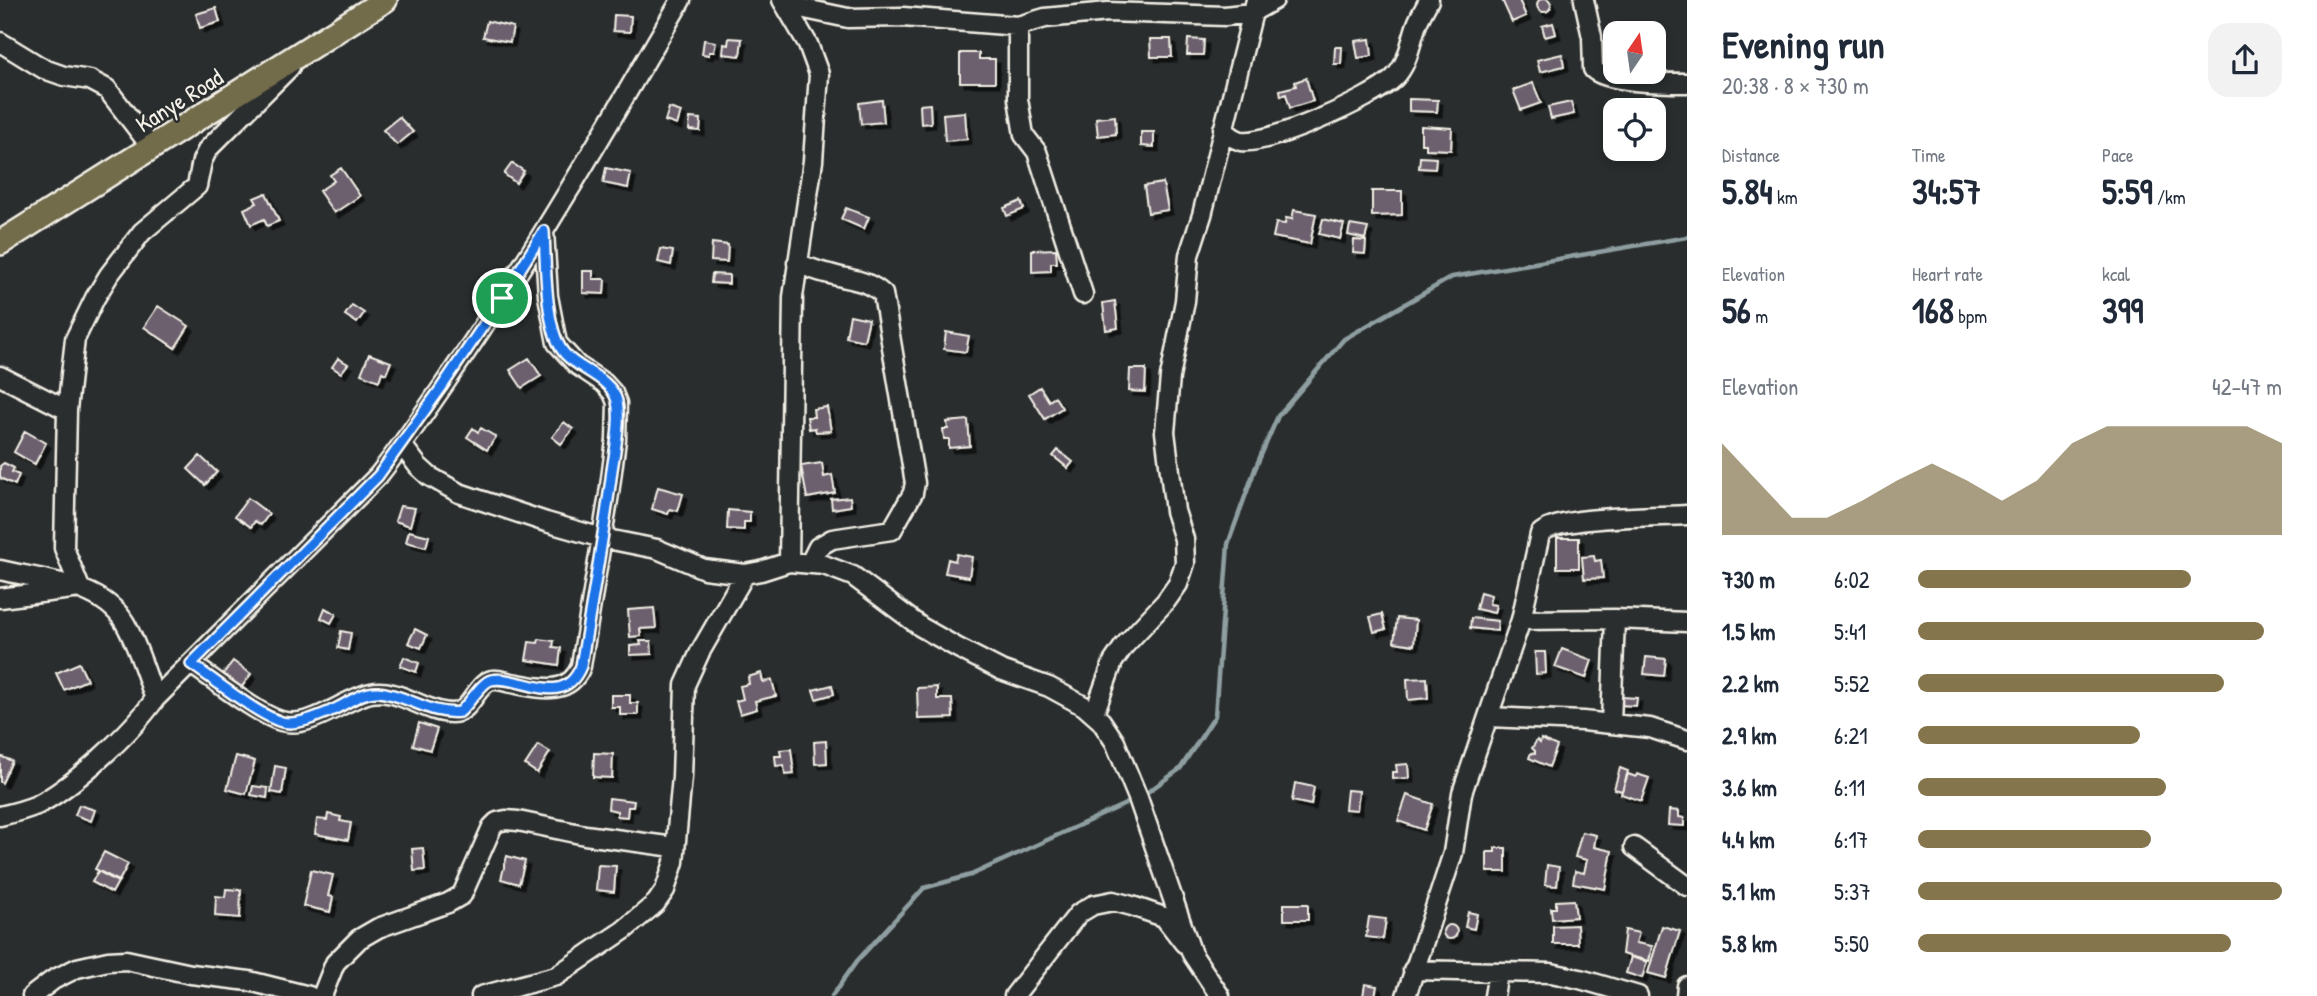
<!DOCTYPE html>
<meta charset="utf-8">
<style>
:root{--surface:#fff;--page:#f2f2f3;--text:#1f2937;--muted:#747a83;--accent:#84754c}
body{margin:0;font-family:"Patrick Hand",sans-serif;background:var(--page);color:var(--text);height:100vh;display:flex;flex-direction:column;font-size:26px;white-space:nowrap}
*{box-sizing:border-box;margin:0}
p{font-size:23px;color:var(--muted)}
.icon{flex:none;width:38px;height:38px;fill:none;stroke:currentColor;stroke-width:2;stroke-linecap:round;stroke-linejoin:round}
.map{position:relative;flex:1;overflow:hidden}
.side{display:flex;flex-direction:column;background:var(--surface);width:630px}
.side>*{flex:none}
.needle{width:46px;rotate:13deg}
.fabs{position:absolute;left:1603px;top:21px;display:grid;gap:14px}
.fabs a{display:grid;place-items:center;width:63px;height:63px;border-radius:14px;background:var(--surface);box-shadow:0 4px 10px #0003;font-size:35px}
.pin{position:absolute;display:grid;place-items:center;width:60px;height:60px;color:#fff;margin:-30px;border:4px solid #fff;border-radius:50%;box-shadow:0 2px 7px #0007}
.round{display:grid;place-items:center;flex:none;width:74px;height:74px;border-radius:21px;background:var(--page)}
.overview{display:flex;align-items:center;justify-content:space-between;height:119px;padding:0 35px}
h1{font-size:38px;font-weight:700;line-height:52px}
.stats{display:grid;grid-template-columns:repeat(3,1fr);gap:10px;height:119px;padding:7px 35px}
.stats div{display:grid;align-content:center}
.stats b{font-size:35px;font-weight:700}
.stats small{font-size:19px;font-weight:400}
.stats p{font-size:19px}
.chart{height:196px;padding:14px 35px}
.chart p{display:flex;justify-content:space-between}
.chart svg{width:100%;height:126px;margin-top:7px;fill:var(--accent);opacity:.7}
ul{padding:0 35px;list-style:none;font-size:23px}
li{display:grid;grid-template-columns:112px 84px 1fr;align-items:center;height:52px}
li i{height:18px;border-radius:9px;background:var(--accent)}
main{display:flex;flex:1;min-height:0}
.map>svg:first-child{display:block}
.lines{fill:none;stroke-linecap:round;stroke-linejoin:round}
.stream{stroke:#8f9fa1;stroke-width:4.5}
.building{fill:#6c606e;stroke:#f4f1e8;stroke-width:2;filter:url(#shadow)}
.minor-casing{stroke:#f4f1e8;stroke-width:23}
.major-casing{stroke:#f4f1e8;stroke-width:28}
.minor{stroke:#2a2d2e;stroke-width:18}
.major{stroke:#726c4b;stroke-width:23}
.route-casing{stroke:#fff;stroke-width:14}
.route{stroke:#1a73e8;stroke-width:9}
.labels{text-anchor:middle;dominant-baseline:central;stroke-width:5;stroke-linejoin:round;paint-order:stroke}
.street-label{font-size:24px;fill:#f4f1e8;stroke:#2a2d2e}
</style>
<main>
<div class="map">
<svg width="1687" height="996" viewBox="0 0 1687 996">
<defs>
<filter id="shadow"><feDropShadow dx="4.5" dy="4.5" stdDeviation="0" flood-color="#0009"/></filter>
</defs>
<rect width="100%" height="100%" fill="#2a2d2e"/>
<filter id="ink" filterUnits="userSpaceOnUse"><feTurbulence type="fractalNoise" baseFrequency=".0143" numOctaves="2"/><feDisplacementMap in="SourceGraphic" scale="14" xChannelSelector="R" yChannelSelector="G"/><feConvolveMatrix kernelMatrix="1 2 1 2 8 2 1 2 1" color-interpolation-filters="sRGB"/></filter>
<g filter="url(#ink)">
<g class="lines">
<!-- stream -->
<path class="stream" d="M1142,796L1180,769L1215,716L1228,544L1255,469L1278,416L1344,339L1452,277L1687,237
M832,996L857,961L924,888L971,875L1134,800"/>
</g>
<!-- building -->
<path class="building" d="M1537 5a7 7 0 1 1 14 0a7 7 0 1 1-14 0Z
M1502,0H1519L1526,16L1512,22Z
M216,8L220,22L200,28L196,14Z
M614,15L631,16L630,32L613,31Z
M487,21L513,27L510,42L483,37Z
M1553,23L1556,34L1545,37L1542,26Z
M729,38L742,39L740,56L723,54L724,44L728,45Z
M1150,39H1171L1172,57H1151Z
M1188,39L1204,40L1203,55H1187Z
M1370,39L1372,56L1358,58L1355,41Z
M704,40L716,42L714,52H709V55L702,54Z
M1335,47H1342L1341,64H1334Z
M960,53H979V59H995V82H960Z
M1562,54L1564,66L1540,72L1537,60Z
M1306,78L1313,101L1290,108L1286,94L1281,96L1280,90L1296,86L1295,82Z
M1533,83L1541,103L1521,110L1513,90Z
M1409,99L1438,100L1437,112L1409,111Z
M882,100L884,122L861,124L859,103Z
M1571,102L1574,114L1551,119L1548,107Z
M930,104L931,123L921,124L920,105Z
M669,108L681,112L677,125L665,121Z
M965,112L967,139L945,141L943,114Z
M1115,116L1116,134L1098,136L1096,118Z
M399,117L413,132L397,145L383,130Z
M690,118L701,119L700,131L689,130Z
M1421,126L1452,128L1451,150L1426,149V144H1421Z
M1141,132H1154V147L1141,146Z
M1420,157L1436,158L1435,169L1419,168Z
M512,163L524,171L516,183L504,174Z
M341,168L360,196L334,213L319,191L334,181L330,175Z
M606,168L631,173L628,188L603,183Z
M1163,183L1168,210L1148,213L1144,186Z
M1372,191H1402V215L1372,216Z
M266,193L279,221L267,226L264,219L251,225L244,209L257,203L254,198Z
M1021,201L1024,209L1007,216L1004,208Z
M846,208L869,217L864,229L841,219Z
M1294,210L1316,214L1310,244L1273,237L1276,223L1285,224L1286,218L1292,219Z
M1323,219L1344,224L1340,239L1319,234Z
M1350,225L1368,228L1365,239L1348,235Z
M1354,240L1366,241L1365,254L1353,253Z
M712,243L728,245L727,262L711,261Z
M661,249L673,251L671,265L658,262Z
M1056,249L1057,263H1051V271L1032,272V250Z
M583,271H593V279H605L604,294L583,293Z
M712,274L729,275V284L711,283Z
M1115,301L1118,328L1106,330L1103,303Z
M352,305L364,313L357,323L345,315Z
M158,306L189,326L175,348L144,327Z
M850,315L869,319L864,341L846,337Z
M946,332L969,336L966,352L944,349Z
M369,354L391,362L386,374L382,372L379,381L361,374Z
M338,358L348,364L341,373L332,367Z
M529,358L541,376L522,388L510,370Z
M1130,369H1146L1145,392L1129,391Z
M1040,387L1049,401L1055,397L1062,408L1045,419L1029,394Z
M827,407L831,431L816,432L815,428L809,429L807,417H814L813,409Z
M968,420L970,446L949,448V439H944L943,429H948L947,422Z
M564,422L573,429L561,444L552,437Z
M473,428L478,432L481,428L496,437L487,450L467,437Z
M25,431L46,443L35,464L14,452Z
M1058,450L1073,462L1068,468L1053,456Z
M200,456L217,472L205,485L188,469Z
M4,463L14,468L12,472L19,475L15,485L0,478V466Z
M822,463L824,477L832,475L835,493L807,498L801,466Z
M658,487L683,494L678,511L670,509L668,514L652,509Z
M850,497L851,506L832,509L831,499Z
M248,498L269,514L261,525L255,521L251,527L235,516Z
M400,506L415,508L410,526L395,521Z
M728,510L750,512V522H744V530L727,529Z
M409,531L429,536L426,547L406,542Z
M1557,538H1579V568H1557Z
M957,554L972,557L969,577L945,573L948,559L955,561Z
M1594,556L1595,561L1601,560L1603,578L1584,579L1582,557Z
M1480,592L1491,595L1489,604L1496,605L1494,613L1476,609Z
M325,608L336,614L331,623L321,618Z
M654,608L656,628L640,629L641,636L630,637L628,610Z
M1382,614L1386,629L1374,632L1370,617Z
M1397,618L1416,620L1414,645L1394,642Z
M1471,618L1498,621L1497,631L1470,628Z
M415,629L427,635L421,648L408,643Z
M341,631L351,633L348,650L338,648Z
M539,639L554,641L553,647L561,648L559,665L526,660L529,642L538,643Z
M640,641H651L652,654L630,655V646L641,645Z
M1562,649L1592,660L1586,678L1555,667Z
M1535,652H1545L1546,673L1536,674Z
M404,657L419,663L416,672L400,666Z
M1646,657L1666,659L1664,676L1644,674Z
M233,661L251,674L241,688L223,674Z
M79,663L87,680L64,690L56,673Z
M761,673L763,682L772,680L776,696L755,701L757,709L740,714L736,701L743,699L740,686L749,684L748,677Z
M1427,678L1428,698L1408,700L1407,679Z
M832,685L834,694L816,699L813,690Z
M937,687V699H952L953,718L918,719L917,688Z
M611,695H630V703H638V715H620V707H611Z
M1621,697L1637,698L1636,706L1620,705Z
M419,723L437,729L430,750L413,745Z
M1541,739L1557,746L1549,767L1529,758L1531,753L1535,754V751L1532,748L1537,740L1540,743Z
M826,741L827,763L815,764L814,742Z
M538,745L550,752L537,773L525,765Z
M791,749L794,774L785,775L784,765L776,766L775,756H781L780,750Z
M594,753L613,754L612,778L593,777Z
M0,756L12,761L2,783L0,782Z
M236,756L255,761L246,794L227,789Z
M1408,764L1409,778L1392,779V772H1397L1396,765Z
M275,766L286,768L282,794L271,792Z
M1620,768L1628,771L1622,791L1614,789Z
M1628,774L1636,777L1637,774L1649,778L1641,801L1621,794Z
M1295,783L1314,787L1311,805L1292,801Z
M253,786L268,788L267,798L251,795Z
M1347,790L1359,791L1357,810L1345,809Z
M1407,795L1433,804L1424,830L1398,821Z
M609,798L634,801L633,807H628L627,817L617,816V811L608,809Z
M79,805L95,810L91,821L75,815Z
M1669,810L1679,811V817L1684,818V826L1668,825Z
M328,814L341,817L340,821L351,823L348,840L315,834L317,819L327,820Z
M1582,832L1596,835L1594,847L1612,851L1605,889L1573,883L1575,871L1584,873L1587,860L1575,857Z
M423,848L425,870L414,871L412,849Z
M1495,848H1506V872H1487V852H1495Z
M104,852L128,864L119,881L95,869Z
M507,856L525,861L519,884L501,879Z
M598,865L616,866L614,892L596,890Z
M1547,865L1559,867L1557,886L1545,885Z
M311,870L333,875L328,896L333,897L330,912L303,906Z
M98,871L118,882L112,893L92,882Z
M226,889L241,890L240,918L215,916L216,896L225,897Z
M1574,900L1576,917L1552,919L1551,908H1556V901Z
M1284,904H1308V920H1284Z
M1468,912L1477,914L1474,929L1465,927Z
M1369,917L1386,919L1383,939L1366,937Z
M1443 932a7 7 0 1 1 14 0a7 7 0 1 1-14 0Z
M1577,925L1578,944H1553V926Z
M1662,926L1680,931L1666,978L1648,973Z
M1625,930L1639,933L1636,943L1652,946L1649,961L1622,954Z
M1631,957L1647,962L1642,978L1626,973Z
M1365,984L1377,986L1375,996H1363Z"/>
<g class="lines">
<!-- minor casing -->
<g class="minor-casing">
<path id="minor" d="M782,0L808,44L819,74L813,161L793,297L789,562
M1584,0L1592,37L1593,69C1605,83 1667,83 1687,83
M786,5L848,18L903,17L1018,26L1045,18L1108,12L1225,16L1251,13L1274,0
M1018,26V99L1024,135L1037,152L1083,294
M0,42L44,69L64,76L90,80L107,89L152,148
M1223,129C1228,134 1233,139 1241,141C1268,145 1373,99 1394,78C1409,63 1410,43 1417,24C1420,16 1425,8 1429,0
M797,263C808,267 818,272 830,274C850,280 866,279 883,294L915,483L913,493L892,530L832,539L818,547L810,563
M0,376L67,410
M402,445L418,466L429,476L459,493L546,522L602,538L657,549L704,569L745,574L761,571L789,562L824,565L853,576L921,627L958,648L1001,670L1049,687L1084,706L1101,721L1115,742L1138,798L1192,954L1220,996
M0,570C41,580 102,583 125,623C138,646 146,674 155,699
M0,598L80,588L64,548L67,410L75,339L95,298L109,275L142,232L197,186L202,161L208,149L290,67
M1521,620L1615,619L1687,622
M191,664C214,679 257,714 281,721C311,730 343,699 371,693C398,687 425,713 452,713C472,713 475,684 492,680C498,679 506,682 512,683C539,688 569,697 581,666L609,494L616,440L617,403L613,393L604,383L577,365L557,343L548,296L544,231
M1094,714L1113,662L1124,646L1166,601L1178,584L1185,563L1184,539L1175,511L1165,432L1170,377L1185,301L1189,255L1202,215L1256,0
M1489,717L1583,721L1650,728L1687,740
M1611,724L1615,619
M0,816C13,813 25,810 37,805C73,787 132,732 155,699L378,476C409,437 436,396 464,355C542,240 611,120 681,0
M1634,847L1687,886
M1413,970L1551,973L1580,979L1638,996
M32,996L53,980L77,968L108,961L126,960L191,974L249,981L309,996
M322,996L335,963L359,939L378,928L448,903L462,895L492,827L497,822L506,820L518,821L585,835L674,847
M481,996L556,976L624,930L656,903L665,890L674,862L682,777L685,685L700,652L745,574
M1014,996L1078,914L1093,905L1113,901L1132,906L1164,917L1184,943
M1406,996L1453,853L1462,793L1521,620L1540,534C1557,515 1657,517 1687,515
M1494,996L1498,973
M1686,996L1687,986"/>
</g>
<!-- major casing -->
<g class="major-casing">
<path id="major" d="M0,243L385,0"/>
</g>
<!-- minor -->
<use href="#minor" class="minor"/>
<!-- major -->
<use href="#major" class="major"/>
</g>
</g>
<g class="lines" filter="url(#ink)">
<!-- route casing -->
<g class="route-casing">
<path id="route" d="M544,231C546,262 544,333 566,355C581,371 611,378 617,401C621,420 615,451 612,470C604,536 592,601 581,666C563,711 520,674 491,680C482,682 469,704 460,712C431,716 406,694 378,692C362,691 347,704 333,710C319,716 297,726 282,722C259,716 212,678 191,664L378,476L441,388L502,298Z"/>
</g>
<!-- route -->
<use href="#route" class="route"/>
</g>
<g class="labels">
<!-- street labels -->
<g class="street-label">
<text transform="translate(179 100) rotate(-32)">Kanye Road</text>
</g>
</g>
</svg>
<div class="fabs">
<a><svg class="needle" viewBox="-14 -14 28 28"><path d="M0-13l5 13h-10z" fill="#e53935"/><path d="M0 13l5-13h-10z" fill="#747a83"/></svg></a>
<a><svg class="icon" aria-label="locate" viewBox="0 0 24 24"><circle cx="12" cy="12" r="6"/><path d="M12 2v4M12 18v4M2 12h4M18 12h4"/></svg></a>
</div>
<div class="pin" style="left:502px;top:298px;background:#1e9e55"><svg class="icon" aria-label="arrive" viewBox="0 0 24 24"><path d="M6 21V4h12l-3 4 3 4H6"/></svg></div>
</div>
<section class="side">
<div class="overview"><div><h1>Evening run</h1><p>20:38 · 8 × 730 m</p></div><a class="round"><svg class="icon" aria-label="share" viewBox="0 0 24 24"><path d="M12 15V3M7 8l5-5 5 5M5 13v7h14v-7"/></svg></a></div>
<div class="stats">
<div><p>Distance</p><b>5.84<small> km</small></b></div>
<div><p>Time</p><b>34:57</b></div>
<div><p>Pace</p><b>5:59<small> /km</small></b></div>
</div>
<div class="stats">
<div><p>Elevation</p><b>56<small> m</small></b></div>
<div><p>Heart rate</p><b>168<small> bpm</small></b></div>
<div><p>kcal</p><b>399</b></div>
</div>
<div class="chart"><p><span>Elevation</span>42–47 m</p>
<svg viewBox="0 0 160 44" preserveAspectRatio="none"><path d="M0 44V12L10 25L20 38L30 38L40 32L50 25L60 19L70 25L80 32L90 25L100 12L110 6L120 6L130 6L140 6L150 6L160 12V44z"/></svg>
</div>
<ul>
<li><b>730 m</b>6:02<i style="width:75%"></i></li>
<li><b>1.5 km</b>5:41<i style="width:95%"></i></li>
<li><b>2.2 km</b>5:52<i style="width:84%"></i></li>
<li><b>2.9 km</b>6:21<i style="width:61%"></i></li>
<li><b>3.6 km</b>6:11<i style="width:68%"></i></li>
<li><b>4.4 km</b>6:17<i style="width:64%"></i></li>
<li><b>5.1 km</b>5:37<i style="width:100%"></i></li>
<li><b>5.8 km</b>5:50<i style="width:86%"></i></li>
</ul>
</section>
</main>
